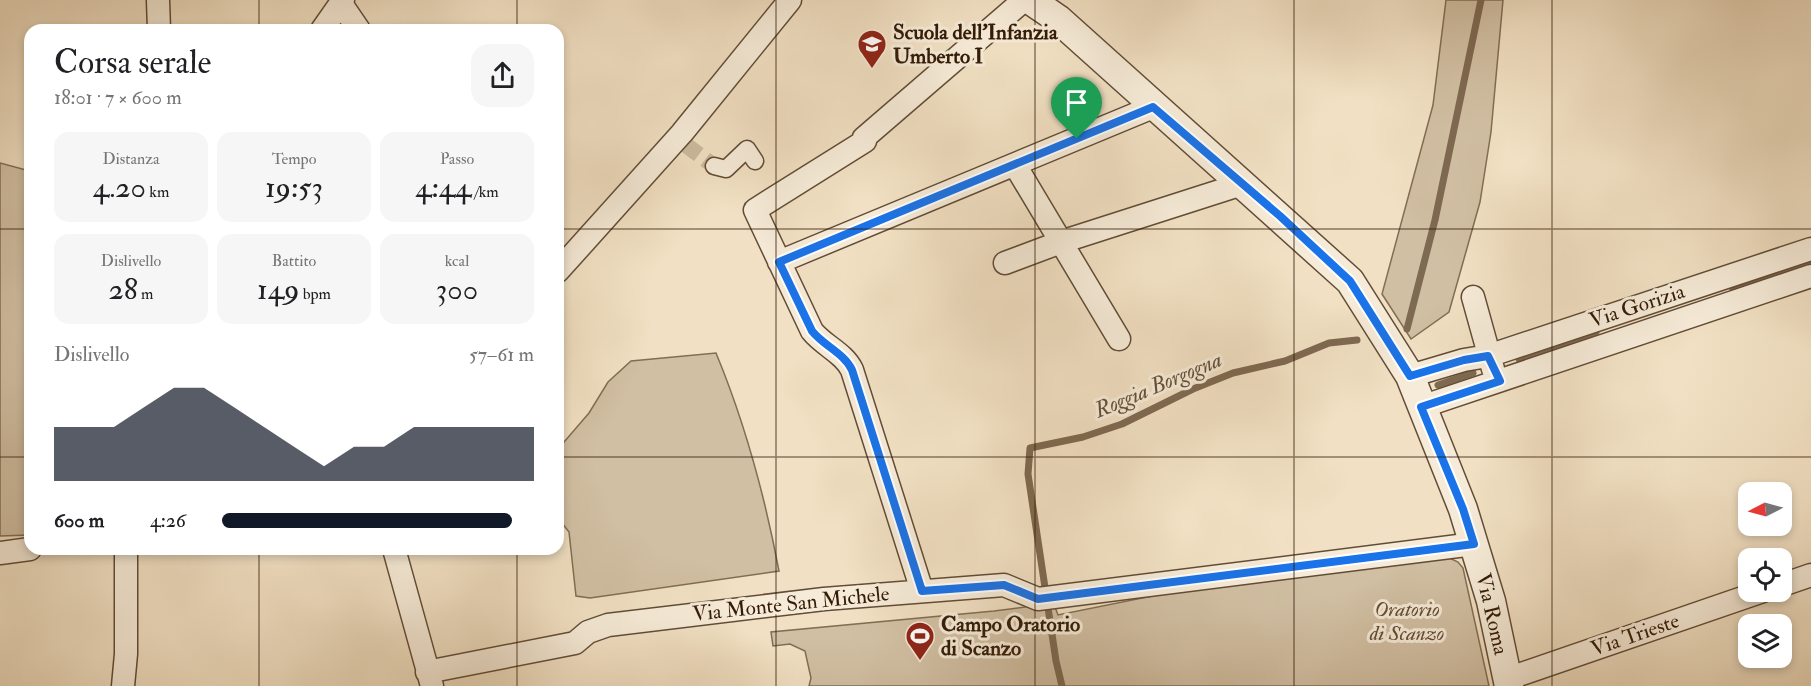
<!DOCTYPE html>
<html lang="it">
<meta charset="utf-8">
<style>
:root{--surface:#fff;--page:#f6f6f6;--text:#202124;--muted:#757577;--accent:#111827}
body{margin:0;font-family:"IM FELL Double Pica",serif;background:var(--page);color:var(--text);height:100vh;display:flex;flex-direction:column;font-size:22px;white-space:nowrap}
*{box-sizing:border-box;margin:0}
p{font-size:20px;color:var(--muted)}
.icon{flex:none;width:33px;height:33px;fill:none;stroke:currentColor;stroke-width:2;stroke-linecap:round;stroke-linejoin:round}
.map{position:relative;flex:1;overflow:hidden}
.sheet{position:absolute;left:24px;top:24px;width:540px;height:531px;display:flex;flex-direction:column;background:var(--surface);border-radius:18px;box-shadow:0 3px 9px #0003}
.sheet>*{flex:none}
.needle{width:39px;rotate:264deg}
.buttons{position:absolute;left:1738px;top:482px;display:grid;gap:12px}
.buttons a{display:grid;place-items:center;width:54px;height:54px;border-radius:12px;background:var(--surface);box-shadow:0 3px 9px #0003;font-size:30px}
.pin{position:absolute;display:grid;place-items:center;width:51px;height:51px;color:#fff;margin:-62px -26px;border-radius:50% 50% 50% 0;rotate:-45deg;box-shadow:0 0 6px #0007}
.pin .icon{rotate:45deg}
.round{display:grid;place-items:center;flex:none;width:63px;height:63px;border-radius:18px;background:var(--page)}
.head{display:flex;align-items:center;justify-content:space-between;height:102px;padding:0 30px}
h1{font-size:33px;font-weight:600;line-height:45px}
.metrics{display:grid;grid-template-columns:repeat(3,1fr);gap:9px;height:102px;padding:6px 30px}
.metrics div{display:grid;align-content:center;border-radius:15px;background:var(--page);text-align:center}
.metrics b{font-size:30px;font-weight:600}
.metrics small{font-size:16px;font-weight:400}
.metrics p{font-size:16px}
.chart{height:168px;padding:12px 30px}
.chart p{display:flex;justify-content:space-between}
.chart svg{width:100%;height:108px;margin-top:6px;fill:var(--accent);opacity:.7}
ul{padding:0 30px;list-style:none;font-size:20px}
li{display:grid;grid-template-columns:96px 72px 1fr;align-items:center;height:45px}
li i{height:15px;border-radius:8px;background:var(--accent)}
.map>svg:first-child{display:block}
.green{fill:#d1bfa3;stroke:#826d55;stroke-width:1.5}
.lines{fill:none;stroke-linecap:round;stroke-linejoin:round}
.stream{stroke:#7e6951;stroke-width:7}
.pedestrian-tunnel{stroke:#cbb99d;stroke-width:16;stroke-dasharray:16 8;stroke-linecap:butt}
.pedestrian-casing{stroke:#624c36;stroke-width:19}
.minor-casing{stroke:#624c36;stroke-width:25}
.tertiary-casing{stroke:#624c36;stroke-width:31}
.pedestrian{stroke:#f6ebd8;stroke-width:16}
.minor{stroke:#f6ebd8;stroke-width:22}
.tertiary{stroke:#f6ebd8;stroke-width:28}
.route-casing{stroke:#fff;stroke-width:12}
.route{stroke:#1a73e8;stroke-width:8}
.grid{fill:none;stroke:#331b07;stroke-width:1.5;stroke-opacity:0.55}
.labels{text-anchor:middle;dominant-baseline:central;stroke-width:6;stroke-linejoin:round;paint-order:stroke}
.poi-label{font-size:21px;font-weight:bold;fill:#331b07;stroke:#f6ebd8;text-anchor:start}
.street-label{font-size:21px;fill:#331b07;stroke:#f6ebd8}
.park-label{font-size:21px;font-style:italic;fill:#624c36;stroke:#f6ebd8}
.water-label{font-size:22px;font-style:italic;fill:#654f39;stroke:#f6ebd8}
</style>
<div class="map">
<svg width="1811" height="686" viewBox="0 0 1811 686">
<rect width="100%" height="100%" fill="#f1e0c3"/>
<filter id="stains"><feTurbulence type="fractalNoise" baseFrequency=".00333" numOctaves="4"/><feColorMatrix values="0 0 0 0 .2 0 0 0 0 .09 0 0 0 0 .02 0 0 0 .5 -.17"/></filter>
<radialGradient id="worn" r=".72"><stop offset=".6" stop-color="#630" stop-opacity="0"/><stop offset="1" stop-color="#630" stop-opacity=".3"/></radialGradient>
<!-- green -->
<path class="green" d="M1446,0H1503L1491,132L1480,202L1449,312L1411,339L1382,294L1433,105Z
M0,163L30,171V535L0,536Z
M716,353C745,423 765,497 779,571L590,598L576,596L569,532L558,518V449L589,413L608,382L631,361Z
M1437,552L1458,562L1463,568L1489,686H809L811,678L805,651L790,644L773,646L771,632L994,611L1025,607L1051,596L1058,615L1267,573Z"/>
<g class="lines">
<!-- stream -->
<path class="stream" d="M1732,287L1811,264
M1407,329L1435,220L1481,0
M1519,359L1596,332
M1438,385L1473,373
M1062,686L1056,661L1028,474L1030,448L1083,437L1122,424L1193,389L1233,373L1285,361L1329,343L1357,340"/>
<!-- pedestrian-tunnel -->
<path class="pedestrian-tunnel" d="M686,145L714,166"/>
<!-- pedestrian casing -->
<g class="pedestrian-casing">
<path id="pedestrian" d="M714,166L726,169L747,149L755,161"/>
</g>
<!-- minor casing -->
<g class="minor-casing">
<path id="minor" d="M158,0L159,30
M342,5L359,30
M322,30L343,0
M1015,165L1119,339
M779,262L1153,107
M1005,263L1061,242L1242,184
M558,271L682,133L790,0
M1473,297L1493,369
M1410,376L1464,360L1488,356L1811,249
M1421,407L1811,276
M394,549L432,686
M0,553L30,549
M1782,585L1811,575
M922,591L852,370C844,353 824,346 812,331L755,210L865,141L864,138L1024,0
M427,672L575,643L588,632L608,625L824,599L1004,585L1038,599L1474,544
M1507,679L1763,591
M123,686L126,654V549"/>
</g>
<!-- tertiary casing -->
<g class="tertiary-casing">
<path id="tertiary" d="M1030,0L1058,19L1350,281L1410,376L1463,509L1491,601L1509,686"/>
</g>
<!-- pedestrian -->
<use href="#pedestrian" class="pedestrian"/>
<!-- minor -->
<use href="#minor" class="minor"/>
<!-- tertiary -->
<use href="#tertiary" class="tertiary"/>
</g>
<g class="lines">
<!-- route casing -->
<g class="route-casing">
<path id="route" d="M1153,107L1280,216L1350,281L1410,376L1464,360L1488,356L1500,381L1421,407L1463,509L1474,544L1038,599L1004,585L922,591L852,370C844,353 824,346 812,331L779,262Z"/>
</g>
<!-- route -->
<use href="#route" class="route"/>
</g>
<!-- grid -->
<path class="grid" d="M259,0V30M517,0V30M776,0V686M1035,0V686M1294,0V686M1552,0V686M0,229H30M558,229H1811M0,457H30M558,457H1811M259,549V686M517,549V686"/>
<!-- icons -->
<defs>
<g id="school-pin" transform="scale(1.5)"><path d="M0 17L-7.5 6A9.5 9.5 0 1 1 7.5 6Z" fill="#8f2418" stroke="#f6ebd8"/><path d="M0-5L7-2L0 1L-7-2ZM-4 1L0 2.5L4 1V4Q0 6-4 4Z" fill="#fff"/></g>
<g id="stadium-pin" transform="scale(1.5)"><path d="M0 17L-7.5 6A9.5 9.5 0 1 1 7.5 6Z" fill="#8f2418" stroke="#f6ebd8"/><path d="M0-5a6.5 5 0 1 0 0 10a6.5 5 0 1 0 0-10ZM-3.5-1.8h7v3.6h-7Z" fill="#fff"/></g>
</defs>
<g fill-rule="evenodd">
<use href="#school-pin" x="872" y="44"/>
<use href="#stadium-pin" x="920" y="636"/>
</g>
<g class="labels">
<!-- poi labels -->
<g class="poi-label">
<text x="893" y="32">Scuola dell'Infanzia<tspan x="893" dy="24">Umberto I</tspan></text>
<text x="941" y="624">Campo Oratorio<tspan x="941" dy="24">di Scanzo</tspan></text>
</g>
<!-- street labels -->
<g class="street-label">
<text transform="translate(1637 306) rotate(-18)">Via Gorizia</text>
<text transform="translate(791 604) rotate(-6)">Via Monte San Michele</text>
<text transform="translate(1492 614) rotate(77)">Via Roma</text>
<text transform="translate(1635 635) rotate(-19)">Via Trieste</text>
</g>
<!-- park labels -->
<g class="park-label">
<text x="1407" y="609">Oratorio<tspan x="1407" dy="24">di Scanzo</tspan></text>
</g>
<!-- water labels -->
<g class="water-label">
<text transform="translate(1158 385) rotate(-23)">Roggia Borgogna</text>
</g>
</g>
<rect width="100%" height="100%" filter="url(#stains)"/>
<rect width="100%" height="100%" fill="url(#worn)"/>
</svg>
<div class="buttons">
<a><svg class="needle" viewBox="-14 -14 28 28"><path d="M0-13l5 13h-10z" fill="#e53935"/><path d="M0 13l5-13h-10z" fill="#757577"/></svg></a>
<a><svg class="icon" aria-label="locate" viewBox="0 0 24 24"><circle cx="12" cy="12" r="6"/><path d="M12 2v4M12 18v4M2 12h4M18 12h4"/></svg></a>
<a><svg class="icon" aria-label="layers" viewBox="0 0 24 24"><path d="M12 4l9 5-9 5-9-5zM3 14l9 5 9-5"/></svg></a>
</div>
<div class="pin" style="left:1077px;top:139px;background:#1e9e55"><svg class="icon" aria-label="arrive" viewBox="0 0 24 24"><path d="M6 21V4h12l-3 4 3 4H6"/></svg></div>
<section class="sheet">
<div class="head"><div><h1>Corsa serale</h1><p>18:01 · 7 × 600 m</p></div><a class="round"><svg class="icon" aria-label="share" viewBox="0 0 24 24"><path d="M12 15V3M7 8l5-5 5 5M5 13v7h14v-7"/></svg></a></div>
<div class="metrics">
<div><p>Distanza</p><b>4.20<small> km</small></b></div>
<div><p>Tempo</p><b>19:53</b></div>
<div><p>Passo</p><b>4:44<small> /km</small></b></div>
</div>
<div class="metrics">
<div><p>Dislivello</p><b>28<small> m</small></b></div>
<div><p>Battito</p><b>149<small> bpm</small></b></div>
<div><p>kcal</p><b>300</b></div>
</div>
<div class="chart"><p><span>Dislivello</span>57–61 m</p>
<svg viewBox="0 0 160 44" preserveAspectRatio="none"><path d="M0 44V22L10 22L20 22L30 14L40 6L50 6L60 14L70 22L80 30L90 38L100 30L110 30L120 22L130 22L140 22L150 22L160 22V44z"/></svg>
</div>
<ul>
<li><b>600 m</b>4:26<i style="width:93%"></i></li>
</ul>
</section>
</div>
